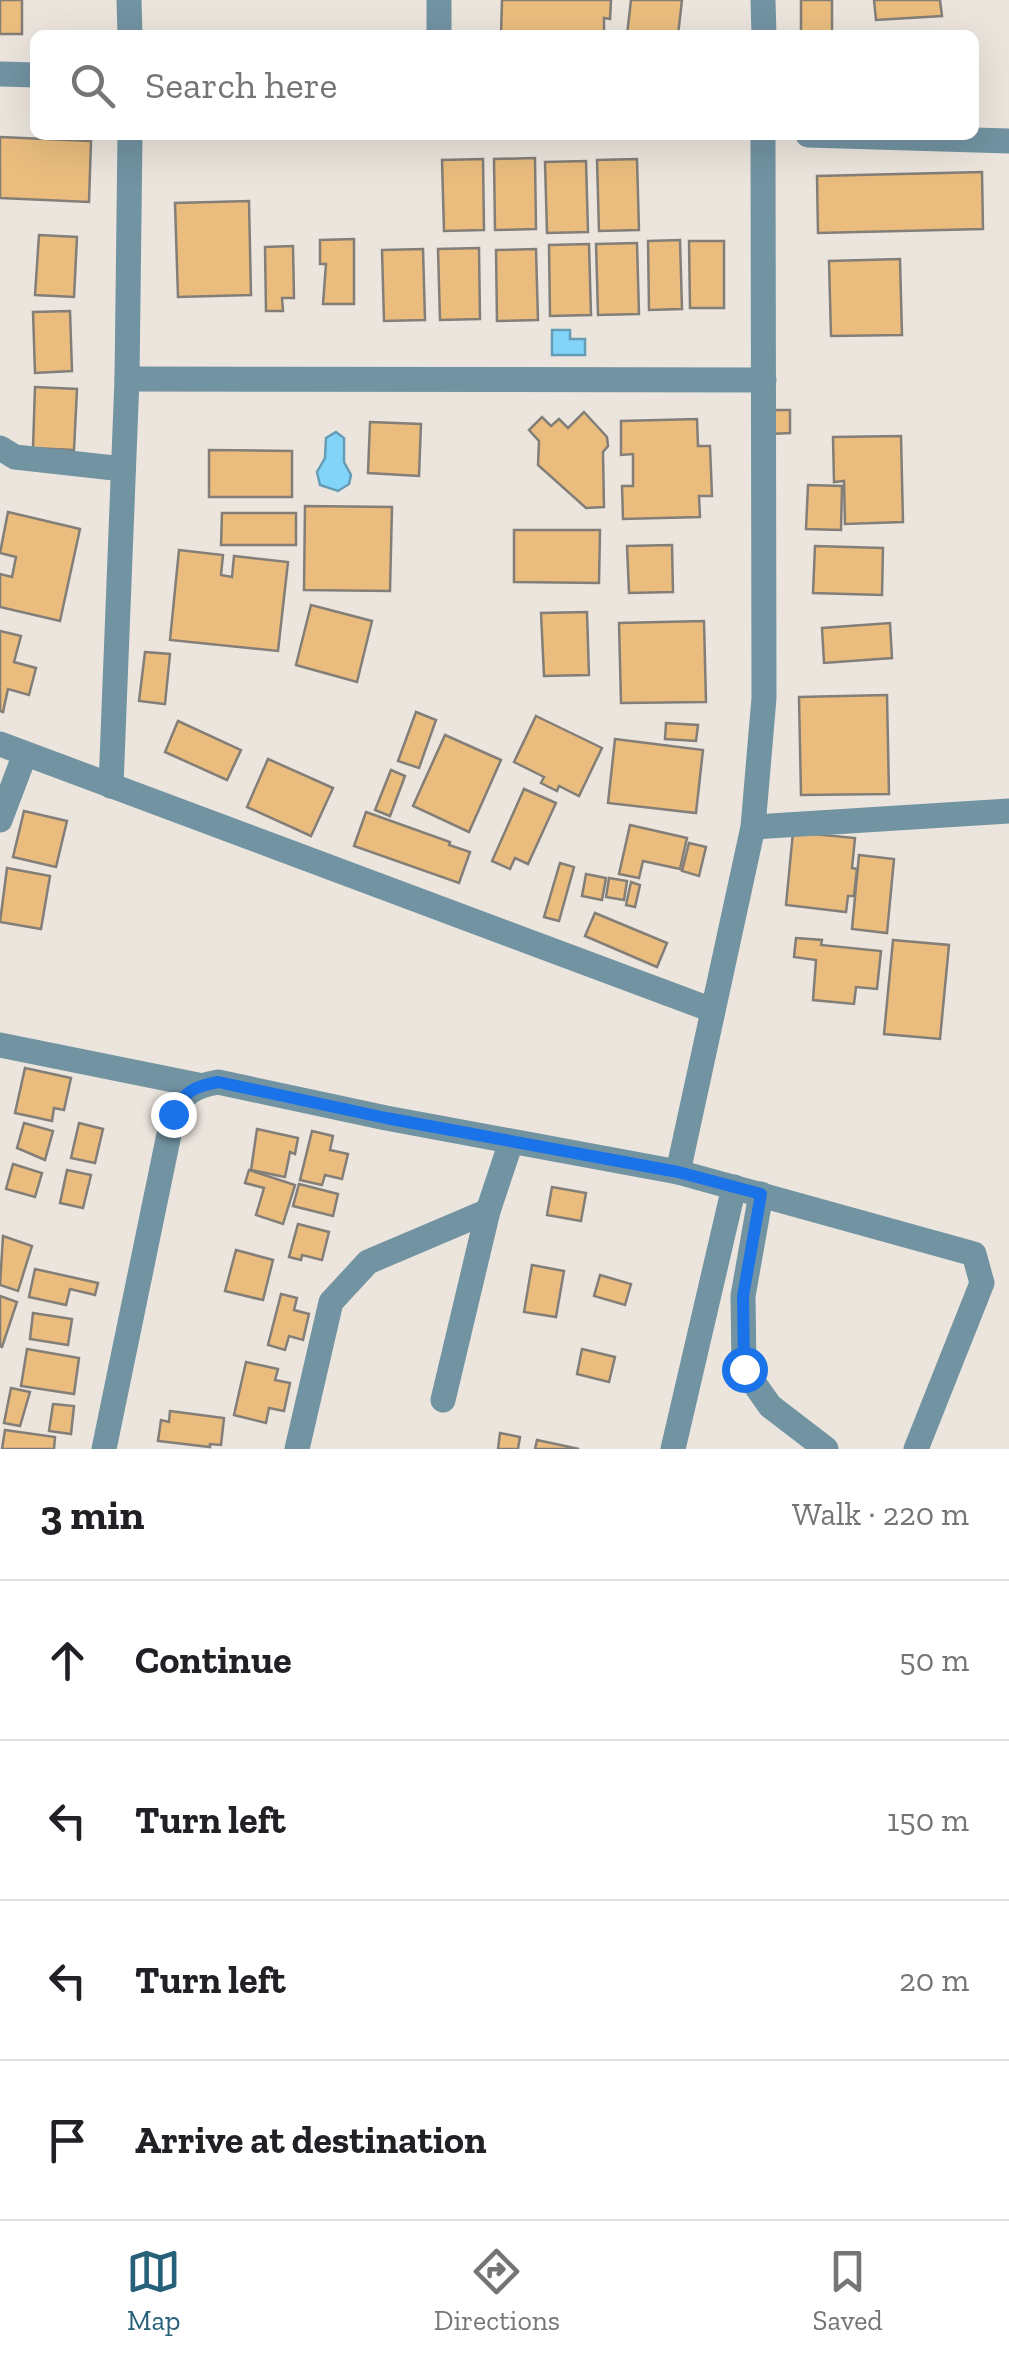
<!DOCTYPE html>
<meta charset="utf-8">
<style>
:root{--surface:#fff;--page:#f6f6f6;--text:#202124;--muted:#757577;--line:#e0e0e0;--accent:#266179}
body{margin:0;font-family:"Zilla Slab",serif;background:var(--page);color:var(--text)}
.stop{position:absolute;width:30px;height:30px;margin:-22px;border:8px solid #1a73e8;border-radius:50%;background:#fff}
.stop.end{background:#1a73e8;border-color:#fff;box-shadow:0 2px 10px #0008}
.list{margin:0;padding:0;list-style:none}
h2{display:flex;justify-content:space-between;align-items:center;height:130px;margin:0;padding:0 40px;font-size:42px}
h2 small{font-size:32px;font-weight:400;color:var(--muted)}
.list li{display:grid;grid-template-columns:65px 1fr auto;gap:30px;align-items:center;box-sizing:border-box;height:160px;padding:0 40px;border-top:2px solid var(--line)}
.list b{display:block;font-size:38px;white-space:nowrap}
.list em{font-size:32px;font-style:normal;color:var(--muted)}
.icon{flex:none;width:55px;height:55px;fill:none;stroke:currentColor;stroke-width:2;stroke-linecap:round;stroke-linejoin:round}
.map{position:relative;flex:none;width:1009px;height:1449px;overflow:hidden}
.search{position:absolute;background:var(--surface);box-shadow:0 10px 40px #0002;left:30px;right:30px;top:30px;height:110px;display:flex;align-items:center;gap:25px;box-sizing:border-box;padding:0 35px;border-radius:15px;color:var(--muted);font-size:38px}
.sheet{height:770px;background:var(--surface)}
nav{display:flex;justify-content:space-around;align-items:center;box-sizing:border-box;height:140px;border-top:2px solid var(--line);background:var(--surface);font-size:28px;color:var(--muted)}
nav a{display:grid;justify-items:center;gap:5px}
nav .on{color:var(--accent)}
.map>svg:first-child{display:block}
.water{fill:#83d4f9;stroke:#659db6;stroke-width:2.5}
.building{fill:#eabd7e;stroke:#837e77;stroke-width:2.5}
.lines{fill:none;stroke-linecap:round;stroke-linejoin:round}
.minor{stroke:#7293a2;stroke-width:25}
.route{stroke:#1a73e8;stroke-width:12}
</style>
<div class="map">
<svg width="1009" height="1449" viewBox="0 0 1009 1449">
<rect width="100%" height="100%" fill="#ebe5dd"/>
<g class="water">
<polygon points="552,330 570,330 570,339 585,339 585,355 552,355"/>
<polygon points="336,432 344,438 344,462 351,475 349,484 338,491 320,485 317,472 325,458 326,438"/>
</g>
<g class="building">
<rect x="0" y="0" width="22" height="34"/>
<polygon points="502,0 611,0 610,19 604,18 604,35 522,31 522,35 501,35"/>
<polygon points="631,0 682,0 678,35 627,35"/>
<rect x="801" y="0" width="31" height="32"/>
<polygon points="874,0 940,0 942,16 876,20"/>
<polygon points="0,137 91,141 89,202 0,198"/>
<polygon points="535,158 536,229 495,230 494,159"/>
<polygon points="483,159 484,230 444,231 442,160"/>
<polygon points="637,159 639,230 599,231 597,160"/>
<polygon points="586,161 588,232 547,233 545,162"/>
<polygon points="982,172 983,229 818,233 817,176"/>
<polygon points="249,201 251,295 178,297 175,203"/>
<polygon points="39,235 77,237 74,297 35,295"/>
<polygon points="354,239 354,304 323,304 326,264 320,264 320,240"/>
<polygon points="680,240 682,309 649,310 648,241"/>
<polygon points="689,241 724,241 724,308 690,308"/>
<polygon points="637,243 639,314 598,315 596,244"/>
<polygon points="589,244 591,315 550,316 549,245"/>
<polygon points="293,246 294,298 282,298 283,311 266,311 265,247"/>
<polygon points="479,248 480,319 440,320 438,249"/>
<polygon points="423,249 425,320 384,321 382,250"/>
<polygon points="536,249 538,320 497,321 496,250"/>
<polygon points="900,259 902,335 831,336 829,261"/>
<polygon points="70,311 72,371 35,373 33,312"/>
<polygon points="35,387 77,389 74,450 33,448"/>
<polygon points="769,410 790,410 790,433 770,434"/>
<polygon points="584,412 607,437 608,446 603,452 604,507 586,508 538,465 539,441 529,430 542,417 551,426 559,419 568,428"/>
<polygon points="697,419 698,446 710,446 712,496 699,496 700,517 623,519 622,486 633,486 633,454 621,455 621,421"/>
<polygon points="370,422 421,424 419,476 368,473"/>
<polygon points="901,436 903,522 845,524 844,481 834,482 833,437"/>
<polygon points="209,450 292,451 292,497 209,497"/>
<polygon points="808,485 842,486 841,530 806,529"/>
<polygon points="305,506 392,507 390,591 304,590"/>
<polygon points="8,512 80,529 60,621 0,607 0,574 12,577 16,557 0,553"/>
<polygon points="222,513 296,513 296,545 221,545"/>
<polygon points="514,530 600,530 599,583 514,582"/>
<polygon points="672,545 673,592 629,593 627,546"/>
<polygon points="815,546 883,548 882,595 813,593"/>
<polygon points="179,550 223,555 221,575 232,577 234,556 288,562 278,651 170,640"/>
<polygon points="311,605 372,621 357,682 296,665"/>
<polygon points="587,612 589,675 544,676 541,613"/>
<polygon points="704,621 706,702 621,703 619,623"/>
<polygon points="890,623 892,658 824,663 822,628"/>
<polygon points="0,631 21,636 14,662 36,668 29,695 8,689 3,712 0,711"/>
<polygon points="145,652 170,654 165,704 139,701"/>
<polygon points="887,695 889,794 801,795 799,697"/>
<polygon points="416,712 436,720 419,768 398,761"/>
<polygon points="536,716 602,748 579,796 559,786 557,791 541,783 544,777 514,762"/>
<polygon points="178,721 241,750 227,780 165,752"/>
<polygon points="666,723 698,725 696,741 665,739"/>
<polygon points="445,735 501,760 469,832 413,806"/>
<polygon points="615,739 703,750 696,813 608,803"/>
<polygon points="268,759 333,788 311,836 247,807"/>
<polygon points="391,770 405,776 390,816 375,810"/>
<polygon points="524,789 556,803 528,864 515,858 510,869 492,861"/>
<polygon points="24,811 67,821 56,867 13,857"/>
<polygon points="366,812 450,842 449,845 470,852 459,883 354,846"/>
<polygon points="630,825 687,838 680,869 643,861 639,878 619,874"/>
<polygon points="793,832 855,838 852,868 857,869 854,896 848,896 846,912 786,905"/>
<polygon points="689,843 706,847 699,876 682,871"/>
<polygon points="859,855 894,859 887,933 852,929"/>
<polygon points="560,863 574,867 559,921 544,917"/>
<polygon points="7,868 50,876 41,929 0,922"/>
<polygon points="586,874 606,878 602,900 582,896"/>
<polygon points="609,878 627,881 624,900 606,897"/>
<polygon points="631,882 640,885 635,907 626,905"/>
<polygon points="595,913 667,943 657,967 585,936"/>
<polygon points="796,938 822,940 821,945 881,951 877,989 856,987 854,1004 813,1000 816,960 794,957"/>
<polygon points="893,940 949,945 940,1039 884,1034"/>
<polygon points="25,1068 71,1078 64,1110 54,1108 52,1121 15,1113"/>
<polygon points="24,1123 53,1131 45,1160 17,1148"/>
<polygon points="79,1123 103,1129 95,1163 71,1158"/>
<polygon points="257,1129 298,1138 295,1154 290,1152 285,1177 251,1170"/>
<polygon points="312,1131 333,1136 330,1150 348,1154 342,1179 325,1175 322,1185 300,1180"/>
<polygon points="13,1164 42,1173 35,1197 6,1189"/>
<polygon points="67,1170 91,1175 83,1208 60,1203"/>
<polygon points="249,1170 295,1185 283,1224 256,1215 264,1188 245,1183"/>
<polygon points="299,1184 338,1194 333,1216 293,1206"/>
<polygon points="552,1187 586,1193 581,1221 547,1215"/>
<polygon points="298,1224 329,1232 322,1260 302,1255 301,1260 289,1257"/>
<polygon points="3,1236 32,1246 18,1291 0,1285"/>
<polygon points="236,1250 273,1260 263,1300 225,1291"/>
<polygon points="532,1265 564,1271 556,1317 524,1312"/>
<polygon points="35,1269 98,1283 95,1295 70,1289 66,1305 29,1297"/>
<polygon points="600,1275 631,1284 625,1305 594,1296"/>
<polygon points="281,1294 297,1298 294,1310 309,1314 303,1340 289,1336 285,1350 268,1345"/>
<polygon points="0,1296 17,1302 2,1347 0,1346"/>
<polygon points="33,1313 72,1319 68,1345 30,1339"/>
<polygon points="27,1349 79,1358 74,1394 21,1386"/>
<polygon points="582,1349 615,1357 609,1382 577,1374"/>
<polygon points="246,1362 278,1369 275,1380 290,1383 284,1411 269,1408 266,1423 234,1415"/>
<polygon points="11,1388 30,1392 20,1426 4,1423"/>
<polygon points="53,1404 74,1406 71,1434 49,1431"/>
<polygon points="170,1411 224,1418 221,1445 210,1444 210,1447 158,1441 161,1420 169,1422"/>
<polygon points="5,1430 55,1437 54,1449 2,1449"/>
<polygon points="500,1433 520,1437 518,1449 498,1449"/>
<polygon points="537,1440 579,1449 535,1449"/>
</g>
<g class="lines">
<g class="minor">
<polyline points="129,0 130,35"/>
<polyline points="439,0 439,35"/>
<polyline points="763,0 764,35"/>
<polyline points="0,74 35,75"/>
<polyline points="808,135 1009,141"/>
<polyline points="127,379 764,380"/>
<polyline points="0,448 15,457 123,469"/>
<polyline points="0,744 712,1010"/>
<polyline points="111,786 127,379 130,135"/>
<polyline points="0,820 25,754"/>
<polyline points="753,827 1009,811"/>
<polyline points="0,1045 198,1085"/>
<polyline points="678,1172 753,827 764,698 763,135"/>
<polyline points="761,1194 743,1296 744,1369 770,1406 826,1449"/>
<polyline points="443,1400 488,1211 511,1142"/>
<path d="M104 1449 173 1115C183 1092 195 1086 218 1082L386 1118 678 1172 974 1254 982 1283 916 1449"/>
<polyline points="297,1449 331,1302 368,1262 488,1211"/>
<polyline points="673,1449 734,1187"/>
</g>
</g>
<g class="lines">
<path class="route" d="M173 1114C183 1092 195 1086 218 1082L386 1118 678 1172 761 1194 743 1296 744 1369"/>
</g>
</svg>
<div class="stop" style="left:744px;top:1369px"></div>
<div class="stop end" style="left:173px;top:1114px"></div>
<div class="search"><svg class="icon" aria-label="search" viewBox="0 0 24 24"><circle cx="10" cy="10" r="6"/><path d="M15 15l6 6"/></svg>Search here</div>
</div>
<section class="sheet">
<h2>3 min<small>Walk · 220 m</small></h2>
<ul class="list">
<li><svg class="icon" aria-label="ahead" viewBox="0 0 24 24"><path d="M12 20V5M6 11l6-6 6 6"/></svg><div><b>Continue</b></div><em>50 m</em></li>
<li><svg class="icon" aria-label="left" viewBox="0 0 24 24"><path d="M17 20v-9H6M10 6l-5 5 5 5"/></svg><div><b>Turn left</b></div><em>150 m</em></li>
<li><svg class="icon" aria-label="left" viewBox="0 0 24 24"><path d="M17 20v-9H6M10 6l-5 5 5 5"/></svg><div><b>Turn left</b></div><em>20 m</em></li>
<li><svg class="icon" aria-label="arrive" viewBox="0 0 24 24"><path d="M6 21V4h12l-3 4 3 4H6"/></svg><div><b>Arrive at destination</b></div></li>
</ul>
</section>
<nav>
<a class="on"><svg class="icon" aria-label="map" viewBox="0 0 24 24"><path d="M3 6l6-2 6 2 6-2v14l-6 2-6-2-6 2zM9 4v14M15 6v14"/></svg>Map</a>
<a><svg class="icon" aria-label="directions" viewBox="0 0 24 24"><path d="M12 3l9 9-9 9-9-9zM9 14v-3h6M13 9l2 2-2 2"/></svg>Directions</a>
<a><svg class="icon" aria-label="saved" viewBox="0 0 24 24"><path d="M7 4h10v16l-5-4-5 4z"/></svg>Saved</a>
</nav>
